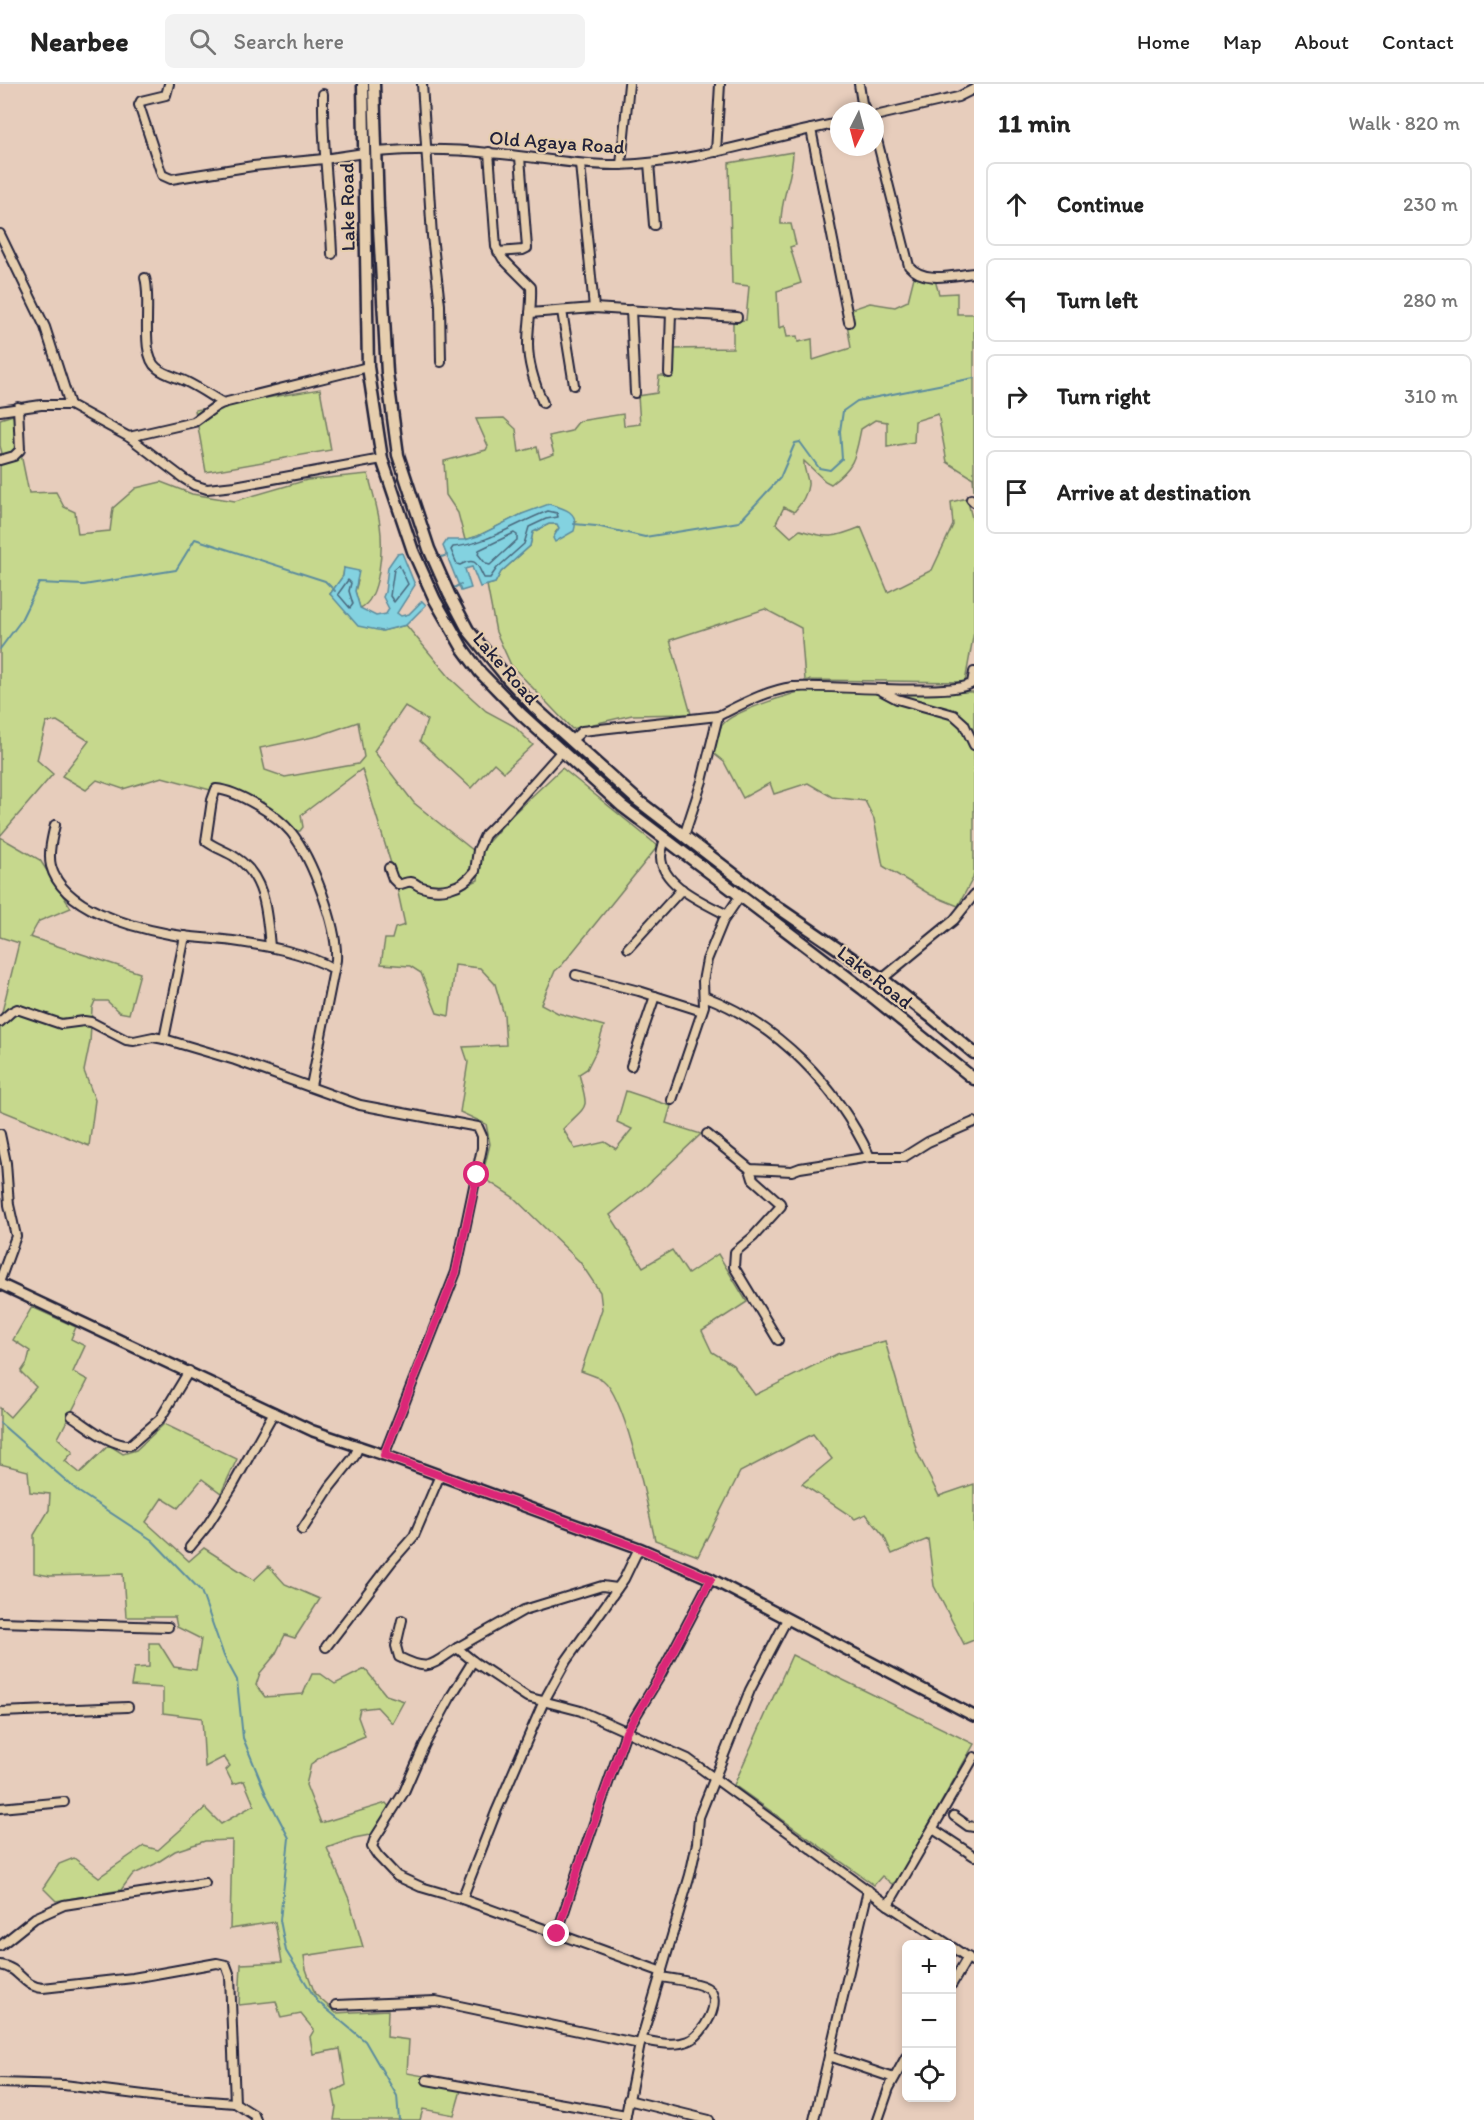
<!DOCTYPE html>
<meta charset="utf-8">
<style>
:root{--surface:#fff;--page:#f2f2f2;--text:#222;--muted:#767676;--line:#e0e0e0}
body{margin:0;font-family:Itim,sans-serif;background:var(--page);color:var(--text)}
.controls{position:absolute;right:18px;bottom:18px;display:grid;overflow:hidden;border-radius:9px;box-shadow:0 3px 9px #0003}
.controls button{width:54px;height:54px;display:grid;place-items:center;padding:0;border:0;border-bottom:2px solid var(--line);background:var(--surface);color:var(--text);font:30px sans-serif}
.compass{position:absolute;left:830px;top:18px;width:54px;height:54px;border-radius:50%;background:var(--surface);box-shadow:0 3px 9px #0003;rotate:186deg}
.stop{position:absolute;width:18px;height:18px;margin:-14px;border:4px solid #db2777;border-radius:50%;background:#fff}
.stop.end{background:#db2777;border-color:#fff;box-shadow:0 2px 6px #0008}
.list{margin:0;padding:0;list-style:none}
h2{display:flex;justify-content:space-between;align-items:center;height:78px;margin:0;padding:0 24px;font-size:26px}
h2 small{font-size:20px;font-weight:400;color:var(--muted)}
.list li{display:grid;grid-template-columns:39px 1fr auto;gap:18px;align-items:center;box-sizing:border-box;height:84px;margin:0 12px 12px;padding:0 12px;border:2px solid var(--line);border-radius:9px}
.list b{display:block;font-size:22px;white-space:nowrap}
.list em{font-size:20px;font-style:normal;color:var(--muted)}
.icon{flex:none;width:33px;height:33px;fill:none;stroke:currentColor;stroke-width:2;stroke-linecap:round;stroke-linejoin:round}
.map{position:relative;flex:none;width:974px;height:2036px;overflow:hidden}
header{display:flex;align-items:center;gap:36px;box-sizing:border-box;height:84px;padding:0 30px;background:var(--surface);border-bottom:2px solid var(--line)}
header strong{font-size:28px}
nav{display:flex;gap:33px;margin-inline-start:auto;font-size:21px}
.search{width:420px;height:54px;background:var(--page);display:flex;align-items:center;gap:15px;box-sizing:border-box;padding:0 21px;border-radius:9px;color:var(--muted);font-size:22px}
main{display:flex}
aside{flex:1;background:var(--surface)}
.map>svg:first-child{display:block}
.green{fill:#c6d88d;stroke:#747d64;stroke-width:1.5;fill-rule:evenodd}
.water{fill:#83d2e0;stroke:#5c8c9e;stroke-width:1.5}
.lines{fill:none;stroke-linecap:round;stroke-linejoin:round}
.shore{stroke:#49687d;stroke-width:1.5}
.stream{stroke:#5c8c9e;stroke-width:2}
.minor-casing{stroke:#22223b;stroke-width:12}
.tertiary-casing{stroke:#22223b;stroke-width:14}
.secondary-casing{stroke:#22223b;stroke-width:15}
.minor{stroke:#e6ceae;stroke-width:8}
.tertiary{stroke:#e6ceae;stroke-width:9}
.secondary{stroke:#e6ceae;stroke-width:10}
.route{stroke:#db2777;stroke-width:8}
.labels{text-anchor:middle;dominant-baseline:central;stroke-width:4.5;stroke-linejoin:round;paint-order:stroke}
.street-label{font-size:20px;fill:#22223b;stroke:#e6ceae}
</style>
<header>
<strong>Nearbee</strong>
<div class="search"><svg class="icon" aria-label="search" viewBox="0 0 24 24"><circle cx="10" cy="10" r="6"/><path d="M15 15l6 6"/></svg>Search here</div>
<nav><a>Home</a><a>Map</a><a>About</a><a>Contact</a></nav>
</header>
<main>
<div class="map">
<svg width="974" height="2036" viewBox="0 0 974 2036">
<rect width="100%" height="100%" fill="#e7cdbc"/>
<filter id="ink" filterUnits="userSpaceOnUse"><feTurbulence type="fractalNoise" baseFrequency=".0167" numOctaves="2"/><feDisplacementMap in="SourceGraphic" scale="12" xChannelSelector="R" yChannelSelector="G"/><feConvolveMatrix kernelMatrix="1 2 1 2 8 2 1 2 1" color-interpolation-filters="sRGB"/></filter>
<g filter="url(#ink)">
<g class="green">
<path d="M793 68C793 93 780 115 781 140H791L796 161 790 163 801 199 777 207 779 244 785 242 787 253 797 252 798 258 812 255 813 276 851 264 847 239 852 225 870 219 895 223 908 217 914 193 935 196 939 210 957 209V230H974V408L973 394 947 378 938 330 915 337 914 358 887 363V338L875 336 861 345C855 374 855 382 831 400L825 397 804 377C803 386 809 394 808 401 807 411 800 421 794 428L784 423 776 439 791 453 800 446C828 455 834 454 861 443L888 508 932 486 953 441 951 418 967 414 974 442V548L965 598 805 596 801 544 765 525 670 556 691 630 632 631 572 645 511 581 496 548 487 501 495 499 501 488 530 462 533 448 549 440H557L559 444 555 449 576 438 522 430 478 452 465 456 458 429 446 411 444 377 486 366 488 362 476 335 504 334 516 345 519 368 537 363 540 375 554 370 549 352 571 347 579 337 623 330 624 342 640 340 638 312 657 309 659 292H671L673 265 733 264V237L746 236 749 202 732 200 729 79Z"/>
<polygon points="320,305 331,366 206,388 195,326"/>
<path d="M13 331 29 409 56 408 64 423 75 428 78 450 110 447 113 424 136 404 161 398 192 410 235 417 307 396 368 390C372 406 378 424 380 441 383 461 381 516 360 524L355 507 358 497 344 484 343 492 330 510 382 547 406 541 452 596 486 627 514 642 533 661 504 688 494 679 471 704 420 657 427 636 405 622 374 667 414 719 474 767 471 787 466 792 443 805 396 796 362 685 301 731 303 743 300 747C283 748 273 731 263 718L255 723 229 711 162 693 123 705 97 696 86 706 62 692 89 657 57 637 46 639 37 676 53 690 0 752V370L2 369 0 362V335ZM358 638 364 673 358 680 285 693 265 686 260 664 318 652Z"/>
<path d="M813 605 974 608V789L973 794 958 822 931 811 883 782 874 735 865 717 832 713 808 699 774 710 770 699 743 714 724 678 713 669C715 659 717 645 725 638 738 626 795 608 813 605Z"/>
<path d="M562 684 658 762 562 881 555 887 541 920 558 929 604 942 597 965 587 985 579 990C589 1028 589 1018 563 1045L575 1065 605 1058 616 1065 632 1045 617 1038 626 1007 671 1022 666 1039 701 1050 646 1102 610 1131 643 1183 672 1166 688 1190 718 1170 747 1218 702 1247 712 1268 733 1281 755 1311 837 1270 885 1257 917 1368 939 1412 974 1400V1556L964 1560 934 1502 928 1455 892 1470 884 1452 866 1430 855 1435 802 1400 832 1375 813 1350 740 1388 698 1472 655 1456C648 1424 626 1314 603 1296 597 1292 588 1290 581 1287L602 1225 600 1208 580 1178 513 1113 482 1093 490 1060 486 1040 460 1028 468 978 463 963 506 961 504 931 495 900 480 884 455 881 449 932 437 929 421 889 410 882 381 880 385 855H392L395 844 405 841 397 804 412 801C436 817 455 807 478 796L481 766 512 731Z"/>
<polygon points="0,753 40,776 71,824 39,837 30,853 140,889 129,930 119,928 107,917 95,917 92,924 90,958 84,987 95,1016 89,1062 0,1026 0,936 19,859 0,853"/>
<polygon points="32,1223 76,1243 71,1255 85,1262 73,1288 88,1296 58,1354 73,1368 65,1377 80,1389 109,1361 123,1370 136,1366 164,1340 237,1375 221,1409 202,1395 178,1424 162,1414 146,1438 189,1477 204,1464 254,1496 269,1482 285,1500 320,1515 295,1554 285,1551 275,1571 260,1589 256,1601 265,1613 303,1610 312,1590 321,1590 335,1600 365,1585 386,1611 404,1617 392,1639 377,1623 360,1625 358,1633 365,1652 329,1667 311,1680 306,1701 321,1739 386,1719 394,1729 385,1748 354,1754 327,1764 349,1815 363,1863 304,1872 306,1885 315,1910 336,1929 388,1926 387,1953 409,1956 407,1989 463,1999 454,2031 423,2025 420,2036 334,2036 336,2023 333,2008 346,2001 340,1965 313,1970 310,1953 314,1946 301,1930 281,1934 276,1917 239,1921 241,1880 282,1878 275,1838 230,1845 232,1756 205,1757 175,1767 155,1780 132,1791 121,1806 56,1817 43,1804 59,1780 74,1774 99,1793 144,1762 158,1766 205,1724 221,1740 254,1721 244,1697 233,1700 226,1686 230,1682 224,1673 205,1683 202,1634 163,1629 163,1604 131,1602 134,1584 149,1583 149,1559 159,1559 174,1583 196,1586 201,1555 177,1543 175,1533 126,1533 123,1490 50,1492 34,1489 34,1451 49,1426 50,1410 30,1408 28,1387 0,1380 0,1324 10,1333 36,1303 21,1288 27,1279 30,1267 13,1256"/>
<polygon points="792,1571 974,1660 897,1797 892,1800 882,1792 874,1801 734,1701"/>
</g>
<g class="water">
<path d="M549 420C564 424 580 428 574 447L555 458 553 454 559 444 557 440H549L533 448 530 462 501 488 495 499 480 503 472 483 465 485 471 504 461 507 443 462 447 456H465L478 452 522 430Z"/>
<polygon points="402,469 415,501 397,529 401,532 409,530 422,517 426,521 406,541 382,547 358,542 330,510 343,492 344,484 359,487 355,507 360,524 376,532 386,530 389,525 383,513 385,508 388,483 397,470"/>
</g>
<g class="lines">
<g class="shore">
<path d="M548 427 557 429 558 433 546 435 529 443 524 460 497 484 490 494H484C477 481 477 472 460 481L457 480 451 466 453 463C487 460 516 439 548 427Z"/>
<polygon points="514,449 517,451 517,456 490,481 486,480 478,470 479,466"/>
<polygon points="399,481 408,500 394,518 390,512 394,485"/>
<polygon points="348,496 351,499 349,507 353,520 350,524 338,510"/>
</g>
<g class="stream">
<polyline points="574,440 596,442 645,453 739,438 780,394 795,359 800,358 819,384 830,386 842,375 840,347 843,327 857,317 974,294"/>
<polyline points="436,475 447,471"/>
<polyline points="450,506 461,500"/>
<polyline points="0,565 20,538 39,499 84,501 176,486 195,455 325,497 335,507"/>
<polyline points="0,1339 79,1408 152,1456 201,1507 224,1572 237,1596 243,1654 266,1710 289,1754 280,1836 286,1867 317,1917 365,1957 397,2012 399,2036"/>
</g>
<defs>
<g id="minor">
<polyline points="169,0 166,11 141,17 139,21 162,91 171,95 253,82 324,75 364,69"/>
<polyline points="422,0 432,152 440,221 441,278"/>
<polyline points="859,0 862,19 866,27"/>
<path d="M323 10C322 64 330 116 332 170"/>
<polyline points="875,32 958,13 974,5"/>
<polyline points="811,45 849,238"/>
<path d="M875 48 909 182C924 200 954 191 974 189"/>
<path d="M376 68C413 65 452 65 489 69 533 72 576 82 620 81 695 79 767 53 839 39"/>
<path d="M489 68 496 163 503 175 531 203C532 222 528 241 528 260 528 281 535 301 543 319"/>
<polyline points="716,68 720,0"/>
<polyline points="649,79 654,141"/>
<polyline points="580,80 594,224"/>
<polyline points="621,81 629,0"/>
<polyline points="0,150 45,243 70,321"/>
<polyline points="498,168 523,166 527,164 520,73"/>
<path d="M145 194C152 216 139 271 157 284 165 291 177 293 187 298 199 304 211 312 223 319"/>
<polyline points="631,226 635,309"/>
<polyline points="562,227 574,301"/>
<polyline points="530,229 594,224 737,233"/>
<polyline points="669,289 671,228"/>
<polyline points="0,327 41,321 70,321 129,353 183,394 194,401 207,405 235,402 382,375"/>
<polyline points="129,353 194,338 215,323 223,319 368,283"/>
<polyline points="0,376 14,372 20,366 18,323"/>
<polyline points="971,415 974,418"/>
<polyline points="878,605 897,615 954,631 964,640 974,661"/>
<polyline points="572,656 582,647 718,632"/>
<path d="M55 741C52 754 48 769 51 782 62 825 132 843 169 850 190 854 212 854 233 857 268 862 304 868 334 885"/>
<path d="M684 752 702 697 718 632 724 629C746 618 769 606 793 603 824 600 956 613 972 599L974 588"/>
<path d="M665 755C663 761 661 767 661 773 662 802 705 819 727 831"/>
<path d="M389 784 393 795 398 800C403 801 406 797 411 798 414 798 417 801 419 802 439 810 462 805 475 787L478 766 485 751 503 733 561 668"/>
<path d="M270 863C267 831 266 792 235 773 226 767 215 764 206 757L212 716 216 705C238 707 277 731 291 748 312 774 338 843 336 876L311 1002"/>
<polyline points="628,864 682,805"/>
<polyline points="576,891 639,907 702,927"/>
<polyline points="882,895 954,836 974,811"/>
<path d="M704 912C779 941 836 1001 870 1073"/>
<polyline points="0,938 11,928 17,925 61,940 84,937 91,938 126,956 134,957 153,953 164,955 235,976 360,1021 478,1043 482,1052 482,1064 456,1188 384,1371"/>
<polyline points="164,955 185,852"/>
<polyline points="631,982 655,912"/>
<polyline points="672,1016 704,922 703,897 707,876 723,837 740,812"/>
<polyline points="0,1050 6,1079 9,1121 16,1152 0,1196"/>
<polyline points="707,1050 750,1085 792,1087 800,1084 870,1073 904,1073 928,1058 974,1038"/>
<polyline points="750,1085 753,1095 780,1119 781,1122 753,1153 735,1168 734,1183 778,1256"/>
<path d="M72 1332C88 1342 110 1362 130 1361L160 1335 189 1287"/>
<polyline points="302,1446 330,1403 354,1373 359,1362"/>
<polyline points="190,1463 207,1442 232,1403 274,1328"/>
<path d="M402 1536 396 1562 399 1573C429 1588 430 1582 457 1564L473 1577 527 1613 581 1627 688 1675 888 1821 948 1860"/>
<polyline points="0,1538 168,1543"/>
<polyline points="326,1563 392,1477 414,1452 440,1391"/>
<polyline points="457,1564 524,1526 602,1502 617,1504"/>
<polyline points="473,1577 450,1614 424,1662 404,1708 375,1754 372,1763 378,1772 397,1792 421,1803 462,1815 662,1888"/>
<polyline points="0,1628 128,1623"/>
<polyline points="0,1724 64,1718"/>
<polyline points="954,1732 968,1742 974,1743"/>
<polyline points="933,1745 974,1772"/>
<polyline points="462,1815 496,1728 544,1617 566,1577 624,1495 639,1464"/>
<polyline points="888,1821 974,1673"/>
<polyline points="557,1850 580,1779 626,1648 660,1592 711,1495"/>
<polyline points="0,1862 35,1834 64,1821 205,1799"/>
<polyline points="952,1863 974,1878"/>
<path d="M0 1881C21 1884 21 1902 43 1904L133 1894 217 1879 226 1881 230 1892 235 2019"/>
<polyline points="952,1900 968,1873"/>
<polyline points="336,1921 436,1917 640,1960"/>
<path d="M642 1956C656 1958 673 1963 688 1957 703 1952 725 1915 707 1904 697 1898 673 1895 661 1893"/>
<polyline points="829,1972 894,1994"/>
<polyline points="427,1996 626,2031"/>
<polyline points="0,1999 64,2001 168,2014 235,2019 254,2031 256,2036"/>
<polyline points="628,2016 709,2036"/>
<polyline points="625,2036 640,1960 690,1791 697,1759 699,1733 750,1606 787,1535"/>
<polyline points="814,2036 868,1806"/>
<polyline points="878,2036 889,2004 906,1973"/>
</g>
<polyline id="tertiary" points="0,1200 313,1347 384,1371 639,1464 711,1495 974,1632"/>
<g id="secondary">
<polyline points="363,0 368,283 382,375 413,467 435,516 463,565 480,588 521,630 622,722 863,905 974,995"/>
<polyline points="374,0 378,125 387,289 398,371 429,465 449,510 468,546 508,595 534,623 636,715 770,818 882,895 930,932 974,969"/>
</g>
</defs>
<use href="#minor" class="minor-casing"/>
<use href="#tertiary" class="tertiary-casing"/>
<use href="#secondary" class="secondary-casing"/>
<use href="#minor" class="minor"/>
<use href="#tertiary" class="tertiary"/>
<use href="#secondary" class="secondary"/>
</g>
</g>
<g class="lines" filter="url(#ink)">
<polyline class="route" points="477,1091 456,1188 384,1371 639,1464 711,1495 660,1592 626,1648 580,1779 557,1850"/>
</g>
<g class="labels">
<g class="street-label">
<text transform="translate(557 58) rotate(4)">Old Agaya Road</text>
<text transform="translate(347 123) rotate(-91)">Lake Road</text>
<text transform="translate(506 584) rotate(49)">Lake Road</text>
<text transform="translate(875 893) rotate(38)">Lake Road</text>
</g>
</g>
</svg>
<div class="controls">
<button>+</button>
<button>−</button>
<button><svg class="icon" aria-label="locate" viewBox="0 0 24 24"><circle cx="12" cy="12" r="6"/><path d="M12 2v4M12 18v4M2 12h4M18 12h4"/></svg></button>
</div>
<svg class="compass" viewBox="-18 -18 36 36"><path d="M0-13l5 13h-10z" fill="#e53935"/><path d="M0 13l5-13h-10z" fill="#767676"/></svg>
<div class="stop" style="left:477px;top:1091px"></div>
<div class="stop end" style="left:557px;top:1850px"></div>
</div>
<aside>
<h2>11 min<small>Walk · 820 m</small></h2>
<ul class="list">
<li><svg class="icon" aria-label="ahead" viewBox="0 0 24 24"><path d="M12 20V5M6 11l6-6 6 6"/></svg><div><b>Continue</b></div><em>230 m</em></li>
<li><svg class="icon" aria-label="left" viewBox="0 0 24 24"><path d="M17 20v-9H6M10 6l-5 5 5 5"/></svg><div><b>Turn left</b></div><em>280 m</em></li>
<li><svg class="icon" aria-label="right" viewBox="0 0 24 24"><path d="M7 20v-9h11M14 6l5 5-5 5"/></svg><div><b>Turn right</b></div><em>310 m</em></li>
<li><svg class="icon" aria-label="arrive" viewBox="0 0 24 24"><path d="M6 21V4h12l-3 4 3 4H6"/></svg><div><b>Arrive at destination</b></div></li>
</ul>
</aside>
</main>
